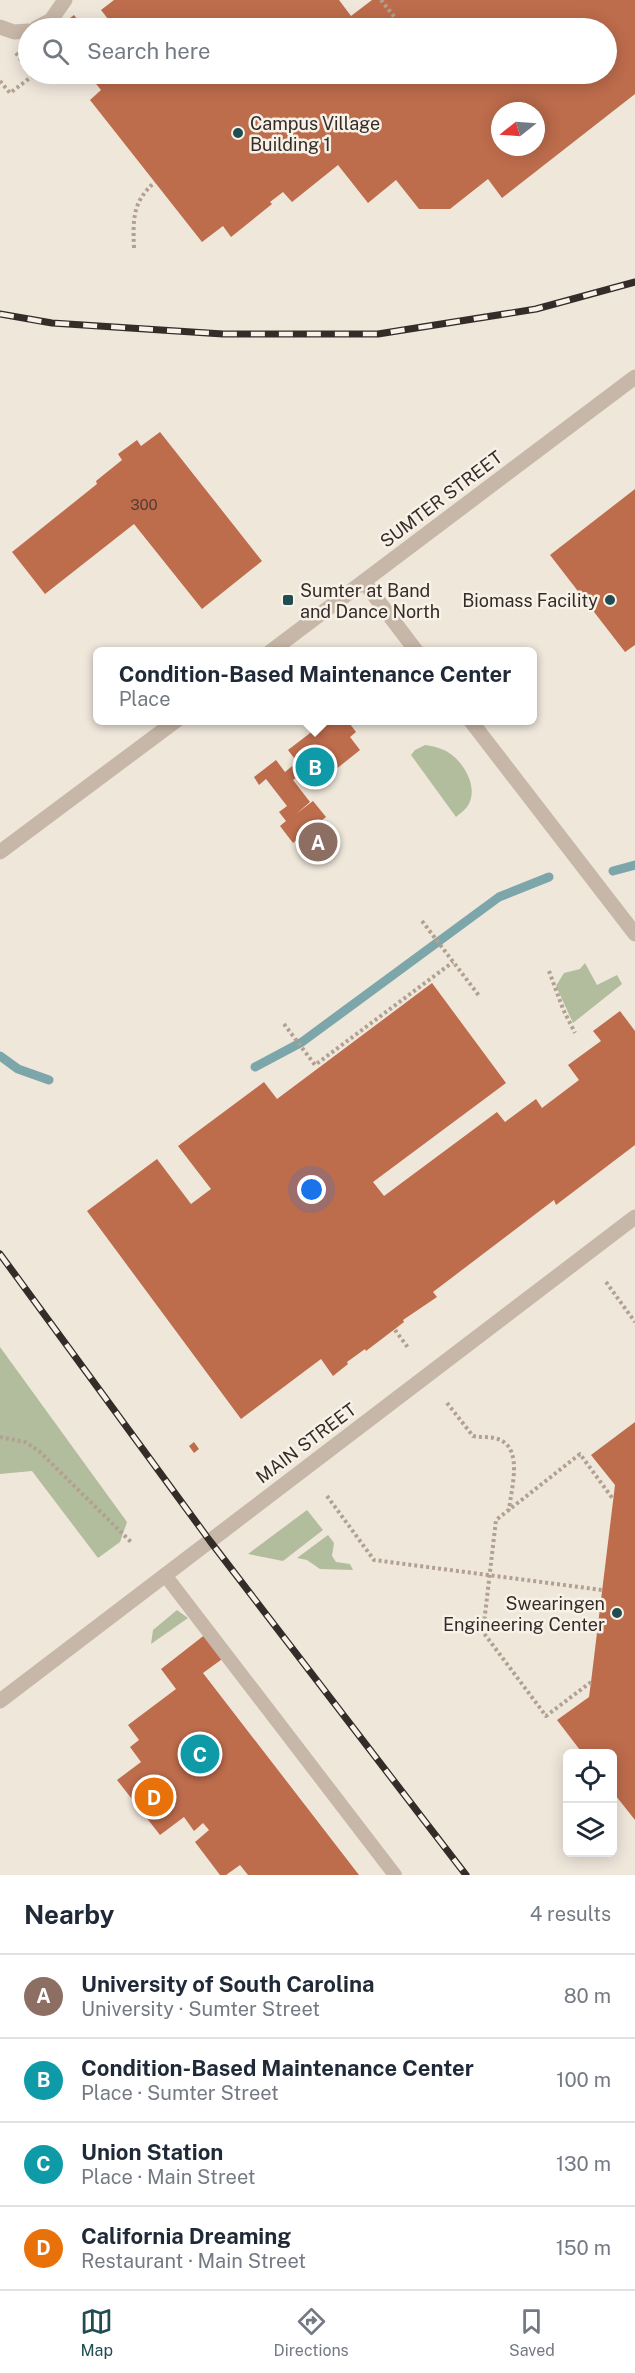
<!DOCTYPE html>
<meta charset="utf-8">
<style>
:root{--surface:#fff;--page:#f2f2f3;--text:#1f2937;--muted:#747a83;--line:#e0e1e3;--accent:#204d52}
body{margin:0;font-family:"Public Sans",sans-serif;background:var(--page);color:var(--text)}
.controls{position:absolute;right:18px;bottom:18px;display:grid;overflow:hidden;border-radius:9px;box-shadow:0 3px 15px #0003}
.controls button{width:54px;height:54px;display:grid;place-items:center;padding:0;border:0;border-bottom:2px solid var(--line);background:var(--surface);color:var(--text);font:30px sans-serif}
.compass{position:absolute;left:491px;top:102px;width:54px;height:54px;border-radius:50%;background:var(--surface);box-shadow:0 3px 15px #0003;rotate:253deg}
.you{position:absolute;left:312px;top:1190px;width:21px;height:21px;margin:-15px;border:4px solid #fff;border-radius:50%;background:#1a73e8;box-shadow:0 0 0 9px #1a73e833}
.badge{display:grid;place-items:center;width:39px;height:39px;border-radius:50%;background:var(--accent);color:#fff;font-size:20px;font-weight:700}
.pin{position:absolute;translate:-50% -50%;border:3px solid #fff;box-shadow:0 2px 6px #0006}
.popup{position:absolute;left:93px;top:647px;width:444px;height:78px;box-sizing:border-box;display:grid;place-content:center;border-radius:9px;background:var(--surface);filter:drop-shadow(0 2px 4px #0005);font-size:20px;white-space:nowrap;color:var(--muted)}
.popup b{font-size:22px;color:var(--text)}
.popup::after{content:'';position:absolute;left:50%;top:100%;margin-left:-12px;border:12px solid transparent;border-top-color:var(--surface)}
.list{margin:0;padding:0;list-style:none}
h2{display:flex;justify-content:space-between;align-items:center;height:78px;margin:0;padding:0 24px;font-size:26px}
h2 small{font-size:20px;font-weight:400;color:var(--muted)}
.list li{display:grid;grid-template-columns:39px 1fr auto;gap:18px;align-items:center;box-sizing:border-box;height:84px;padding:0 24px;border-top:2px solid var(--line)}
.list b{display:block;font-size:22px;white-space:nowrap}
.list p{margin:0;font-size:20px;white-space:nowrap;color:var(--muted)}
.list em{font-size:20px;font-style:normal;color:var(--muted)}
.icon{flex:none;width:33px;height:33px;fill:none;stroke:currentColor;stroke-width:2;stroke-linecap:round;stroke-linejoin:round}
.map{position:relative;flex:none;width:635px;height:1875px;overflow:hidden}
.search{position:absolute;background:var(--surface);box-shadow:0 3px 15px #0003;left:18px;right:18px;top:18px;height:66px;display:flex;align-items:center;gap:15px;box-sizing:border-box;padding:0 21px;border-radius:33px;color:var(--muted);font-size:22px}
.sheet{height:414px;background:var(--surface)}
nav{display:flex;justify-content:space-around;align-items:center;box-sizing:border-box;height:84px;border-top:2px solid var(--line);background:var(--surface);font-size:16px;color:var(--muted)}
nav a{display:grid;justify-items:center;gap:3px}
nav .on{color:var(--accent)}
.map>svg:first-child{display:block}
.green{fill:#b1bd9c}
.lines{fill:none;stroke-linecap:round;stroke-linejoin:round}
.stream{stroke:#7ca6aa;stroke-width:9}
.building{fill:#bd6c4c;fill-rule:evenodd}
.path{stroke:#b2a192;stroke-width:4;stroke-dasharray:3 3;stroke-linecap:butt}
.service{stroke:#c7b7a8;stroke-width:14}
.pedestrian{stroke:#c7b7a8;stroke-width:15}
.minor{stroke:#c7b7a8;stroke-width:15}
.tertiary{stroke:#c7b7a8;stroke-width:15}
.rail-casing{stroke:#342c28;stroke-width:7}
.rail{stroke:#f8f1e7;stroke-width:4.5;stroke-dasharray:14;stroke-linecap:butt}
.poi-dot{fill:#204d52;stroke:#f8f1e7;stroke-width:2}
.labels{text-anchor:middle;dominant-baseline:central;stroke-width:5;stroke-linejoin:round;paint-order:stroke}
.number-label{font-size:15px;fill:#563c31}
.poi-label{font-size:18px;fill:#342c28;stroke:#f8f1e7;text-anchor:start}
.street-label{font-size:18px;fill:#342c28;stroke:#f8f1e7}
</style>
<div class="map">
<svg width="635" height="1875" viewBox="0 0 635 1875">
<rect width="100%" height="100%" fill="#f0e7db"/>
<g class="green">
<path d="M425 745C434 746 445 749 452 755 466 766 479 790 467 807 464 811 459 814 456 817L411 755 415 750Z"/>
<polygon points="585,963 597,985 617,975 622,984 573,1023 556,986 564,973 580,969"/>
<polygon points="0,1347 127,1522 120,1542 98,1558 32,1471 0,1474"/>
<polygon points="307,1510 323,1530 283,1561 248,1554"/>
<polygon points="328,1535 334,1543 332,1556 336,1562 350,1564 353,1570 320,1569 307,1560 297,1558"/>
<polygon points="177,1610 188,1618 151,1644 153,1630"/>
</g>
<g class="lines">
<g class="stream">
<polyline points="613,871 635,865"/>
<polyline points="0,1056 18,1069 49,1080"/>
<polyline points="255,1067 302,1042 499,897 549,877"/>
</g>
</g>
<g class="building">
<path d="M114 0H339L351 16 372 0H635V94L502 198 488 179 450 209H419L396 180 368 203 338 165 292 202 283 192 270 202 272 204 231 237 223 226 202 242 90 100 101 90 88 74H606V28H96L108 19 101 10ZM500 111H536V147H500Z"/>
<polygon points="74,15 84,28 57,28"/>
<polygon points="160,432 262,561 202,609 134,524 45,594 12,552 97,484 96,481 122,460 118,454 137,440 141,446"/>
<polygon points="635,489 635,645 625,652 550,555"/>
<polygon points="313,720 347,720 356,732 350,737 360,750 315,786 304,772 293,780 310,802 296,814 313,801 326,817 293,843 280,826 286,821 279,812 287,806 266,779 259,785 254,777 276,760 285,772 297,762 288,750 318,727"/>
<polygon points="432,983 506,1083 373,1182 384,1196 497,1112 505,1122 536,1099 542,1108 579,1080 568,1065 601,1041 593,1031 620,1011 635,1031 635,1145 556,1205 554,1200 433,1292 437,1297 403,1320 404,1322 366,1351 365,1349 347,1362 348,1364 333,1376 321,1359 241,1419 87,1211 157,1159 191,1204 211,1189 178,1146 264,1082 277,1099"/>
<polygon points="635,1422 635,1820 612,1791 612,1754 583,1754 557,1720 589,1697 591,1682 615,1485 591,1455"/>
<polygon points="194,1442 199,1449 194,1453 189,1446"/>
<polygon points="211,1630 229,1654 203,1673 359,1875 248,1875 240,1865 226,1875 220,1875 195,1842 209,1830 203,1823 194,1831 184,1817 160,1835 117,1780 141,1762 130,1747 139,1740 128,1725 176,1689 161,1669"/>
</g>
<g class="lines">
<g class="path">
<polyline points="381,0 403,28"/>
<polyline points="16,53 28,69"/>
<polyline points="0,81 10,93 35,74"/>
<path d="M134 248C133 220 132 202 155 182"/>
<polyline points="422,921 480,997"/>
<polyline points="549,971 563,1009 575,1033"/>
<polyline points="284,1024 315,1065 453,962"/>
<polyline points="606,1282 635,1322"/>
<polyline points="395,1330 409,1349"/>
<path d="M447 1403 473 1436C481 1438 490 1436 498 1439 524 1448 511 1489 509 1510"/>
<polyline points="0,1437 25,1442 39,1451 131,1542"/>
<polyline points="327,1496 374,1560 602,1590"/>
<polyline points="591,1682 546,1716 483,1632 496,1520 580,1454 613,1499"/>
</g>
<polyline class="service" points="165,1575 395,1875"/>
<g class="pedestrian">
<polyline points="0,27 14,32 28,31"/>
<polyline points="36,28 51,20 65,0"/>
</g>
<g class="minor">
<polyline points="364,582 417,652"/>
<polyline points="470,720 635,934"/>
</g>
<g class="tertiary">
<polyline points="270,652 635,377"/>
<polyline points="0,852 177,720"/>
<polyline points="0,1701 635,1217"/>
</g>
<defs>
<g id="rail">
<polyline points="0,314 52,323 223,334 378,334 536,309 635,282"/>
<polyline points="0,1254 210,1541 466,1875"/>
</g>
</defs>
<use href="#rail" class="rail-casing"/>
<use href="#rail" class="rail"/>
</g>
<g class="poi-dot">
<circle cx="238" cy="133" r="6"/>
<rect x="282" y="594" width="12" height="12" rx="3"/>
<circle cx="610" cy="600" r="6"/>
<circle cx="617" cy="1613" r="6"/>
</g>
<g class="labels">
<g class="number-label">
<text x="144" y="504">300</text>
</g>
<g class="poi-label">
<text x="250" y="123">Campus Village<tspan x="250" dy="21">Building 1</tspan></text>
<text x="300" y="590">Sumter at Band<tspan x="300" dy="21">and Dance North</tspan></text>
<text x="598" y="600" text-anchor="end">Biomass Facility</text>
<text x="605" y="1603" text-anchor="end">Swearingen<tspan x="605" dy="21">Engineering Center</tspan></text>
</g>
<g class="street-label">
<text transform="translate(441 499) rotate(-37)">SUMTER STREET</text>
<text transform="translate(306 1443) rotate(-37)">MAIN STREET</text>
</g>
</g>
</svg>
<div class="controls">
<button><svg class="icon" aria-label="locate" viewBox="0 0 24 24"><circle cx="12" cy="12" r="6"/><path d="M12 2v4M12 18v4M2 12h4M18 12h4"/></svg></button>
<button><svg class="icon" aria-label="layers" viewBox="0 0 24 24"><path d="M12 4l9 5-9 5-9-5zM3 14l9 5 9-5"/></svg></button>
</div>
<svg class="compass" viewBox="-18 -18 36 36"><path d="M0-13l5 13h-10z" fill="#e53935"/><path d="M0 13l5-13h-10z" fill="#747a83"/></svg>
<div class="you"></div>
<div class="pin badge" style="left:318px;top:842px;background:#8d6e63">A</div>
<div class="pin badge" style="left:315px;top:767px;background:#0f9aa8">B</div>
<div class="popup"><b>Condition-Based Maintenance Center</b>Place</div>
<div class="pin badge" style="left:200px;top:1754px;background:#0f9aa8">C</div>
<div class="pin badge" style="left:154px;top:1797px;background:#e8710a">D</div>
<div class="search"><svg class="icon" aria-label="search" viewBox="0 0 24 24"><circle cx="10" cy="10" r="6"/><path d="M15 15l6 6"/></svg>Search here</div>
</div>
<section class="sheet">
<h2>Nearby<small>4 results</small></h2>
<ul class="list">
<li><span class="badge" style="background:#8d6e63">A</span><div><b>University of South Carolina</b><p>University · Sumter Street</p></div><em>80 m</em></li>
<li><span class="badge" style="background:#0f9aa8">B</span><div><b>Condition-Based Maintenance Center</b><p>Place · Sumter Street</p></div><em>100 m</em></li>
<li><span class="badge" style="background:#0f9aa8">C</span><div><b>Union Station</b><p>Place · Main Street</p></div><em>130 m</em></li>
<li><span class="badge" style="background:#e8710a">D</span><div><b>California Dreaming</b><p>Restaurant · Main Street</p></div><em>150 m</em></li>
</ul>
</section>
<nav>
<a class="on"><svg class="icon" aria-label="map" viewBox="0 0 24 24"><path d="M3 6l6-2 6 2 6-2v14l-6 2-6-2-6 2zM9 4v14M15 6v14"/></svg>Map</a>
<a><svg class="icon" aria-label="directions" viewBox="0 0 24 24"><path d="M12 3l9 9-9 9-9-9zM9 14v-3h6M13 9l2 2-2 2"/></svg>Directions</a>
<a><svg class="icon" aria-label="saved" viewBox="0 0 24 24"><path d="M7 4h10v16l-5-4-5 4z"/></svg>Saved</a>
</nav>
